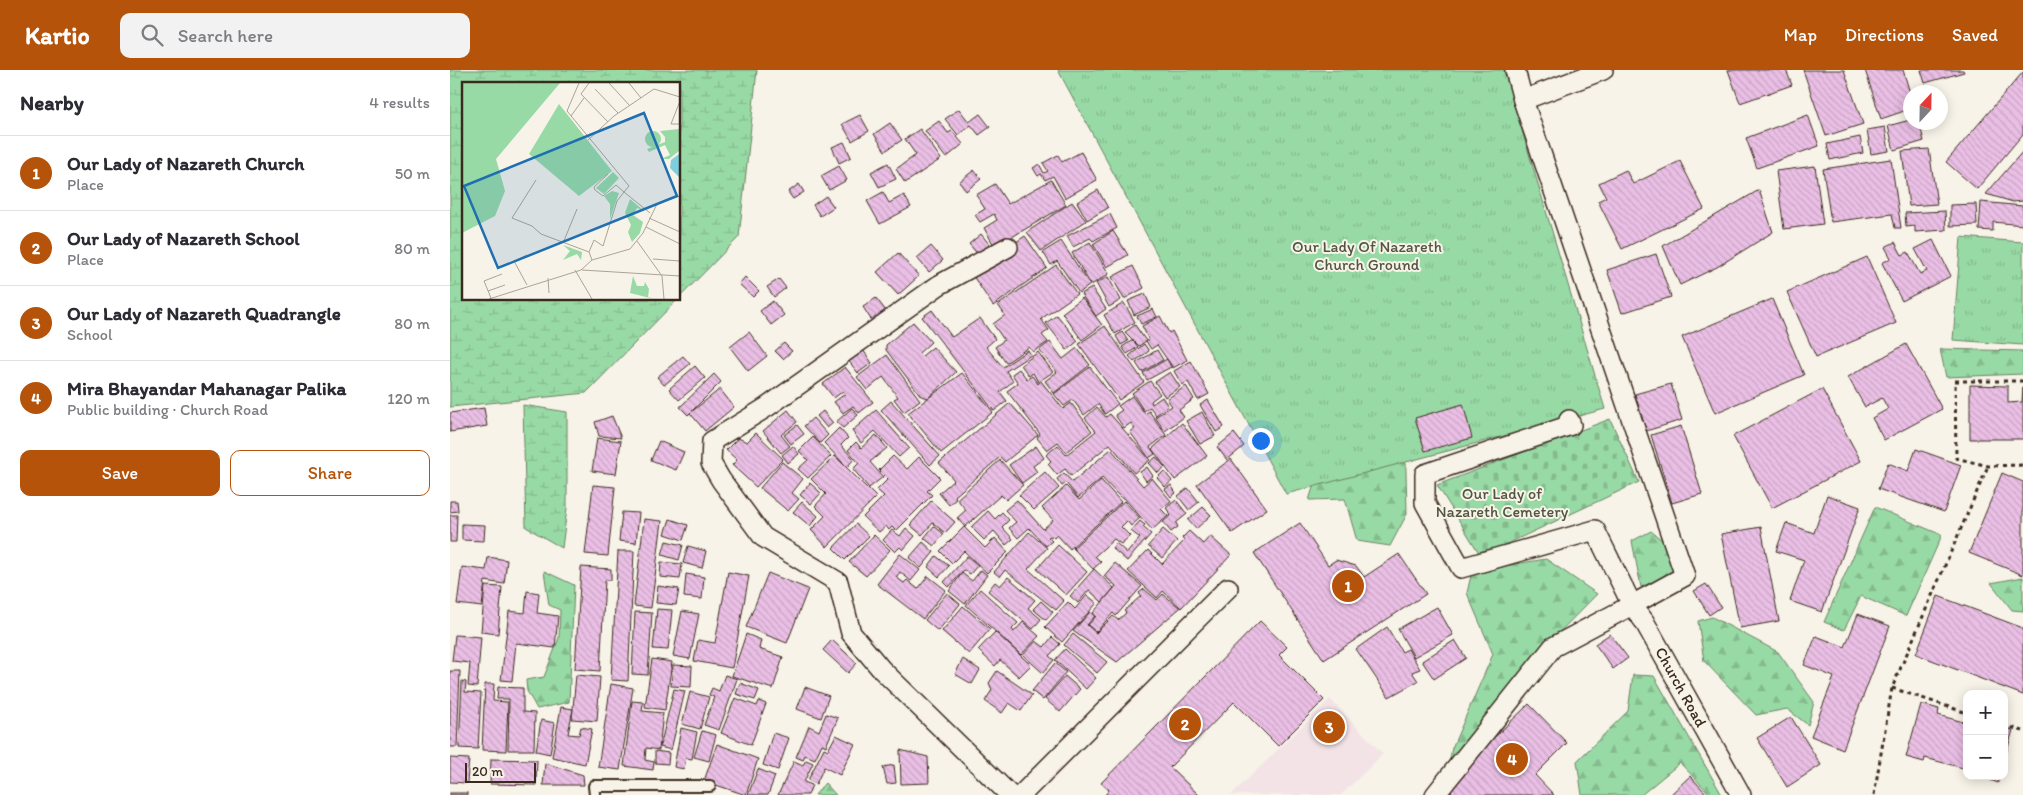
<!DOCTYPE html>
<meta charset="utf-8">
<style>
:root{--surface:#fff;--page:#f2f2f3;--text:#2b2b33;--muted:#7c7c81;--line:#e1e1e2;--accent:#b45309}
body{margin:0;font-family:Itim,sans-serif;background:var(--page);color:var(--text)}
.controls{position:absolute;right:15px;bottom:15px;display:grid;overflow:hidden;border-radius:10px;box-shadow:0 2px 12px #0003}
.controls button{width:45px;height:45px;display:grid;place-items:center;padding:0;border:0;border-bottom:1px solid var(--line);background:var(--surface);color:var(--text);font:25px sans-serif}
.compass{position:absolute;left:1453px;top:15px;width:45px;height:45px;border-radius:50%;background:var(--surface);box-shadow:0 2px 12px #0003;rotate:22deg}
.scale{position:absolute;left:15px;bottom:12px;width:71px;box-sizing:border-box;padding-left:5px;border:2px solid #3b2a1e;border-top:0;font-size:14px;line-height:18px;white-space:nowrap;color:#3b2a1e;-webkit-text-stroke:4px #f7f3e8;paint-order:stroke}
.you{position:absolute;left:810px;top:370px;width:18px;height:18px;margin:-12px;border:4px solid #fff;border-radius:50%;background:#1a73e8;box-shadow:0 0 0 8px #1a73e833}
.badge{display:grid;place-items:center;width:32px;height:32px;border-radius:50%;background:var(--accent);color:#fff;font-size:16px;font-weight:700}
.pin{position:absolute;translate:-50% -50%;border:2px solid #fff;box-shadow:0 1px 5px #0006}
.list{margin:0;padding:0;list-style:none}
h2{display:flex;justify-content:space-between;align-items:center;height:65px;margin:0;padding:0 20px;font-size:21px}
h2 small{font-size:16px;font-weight:400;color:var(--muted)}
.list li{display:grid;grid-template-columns:32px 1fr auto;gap:15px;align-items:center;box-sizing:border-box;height:75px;padding:0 20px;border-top:1px solid var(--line)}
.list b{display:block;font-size:19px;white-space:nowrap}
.list p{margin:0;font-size:16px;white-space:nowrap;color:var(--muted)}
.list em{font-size:16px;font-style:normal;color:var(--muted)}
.actions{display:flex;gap:10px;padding:15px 20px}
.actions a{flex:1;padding:11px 0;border:1px solid var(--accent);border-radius:10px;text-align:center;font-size:18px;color:var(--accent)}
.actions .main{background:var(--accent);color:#fff}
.icon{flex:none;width:28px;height:28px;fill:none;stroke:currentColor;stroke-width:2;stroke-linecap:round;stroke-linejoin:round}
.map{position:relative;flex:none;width:1573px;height:725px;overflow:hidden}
header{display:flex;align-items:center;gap:30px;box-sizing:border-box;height:70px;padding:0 25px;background:var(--accent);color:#fff}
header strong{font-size:24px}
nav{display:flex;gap:28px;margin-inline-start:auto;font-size:18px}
.search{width:350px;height:45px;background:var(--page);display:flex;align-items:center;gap:12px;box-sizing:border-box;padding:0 18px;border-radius:10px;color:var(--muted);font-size:19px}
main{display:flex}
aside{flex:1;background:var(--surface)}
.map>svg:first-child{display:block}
.built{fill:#f3e3e7}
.forest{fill:url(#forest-firs);stroke:#6a8262}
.wetland{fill:url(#wetland-marsh);stroke:#6a8262}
.cemetery{fill:url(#cemetery-stones);stroke:#6a8262}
.park{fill:url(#park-tufts);stroke:#6a8262}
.building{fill:url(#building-back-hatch);stroke:#3b2a1e}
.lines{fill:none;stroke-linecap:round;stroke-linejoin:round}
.lane-casing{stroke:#3b2a1e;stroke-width:14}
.street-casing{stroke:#3b2a1e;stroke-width:22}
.path{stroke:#3b2a1e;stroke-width:3;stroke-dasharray:4 4;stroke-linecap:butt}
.lane{stroke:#f7f3e8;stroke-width:10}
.street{stroke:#f7f3e8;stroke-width:19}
.labels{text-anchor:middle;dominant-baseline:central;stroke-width:4;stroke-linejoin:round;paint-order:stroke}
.park-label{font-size:16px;fill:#525640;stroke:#f7f3e8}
.street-label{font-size:16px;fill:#3b2a1e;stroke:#f7f3e8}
.inset-road{fill:none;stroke:#aca397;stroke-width:1}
.view{fill:#1f6fb2;fill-opacity:0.15;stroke:#1f6fb2;stroke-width:2.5}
.inset-edge{fill:none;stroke:#3b2a1e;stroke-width:2.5}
</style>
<header>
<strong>Kartio</strong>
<div class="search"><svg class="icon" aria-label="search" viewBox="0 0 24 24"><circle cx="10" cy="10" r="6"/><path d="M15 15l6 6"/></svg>Search here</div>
<nav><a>Map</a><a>Directions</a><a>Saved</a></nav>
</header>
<main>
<aside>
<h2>Nearby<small>4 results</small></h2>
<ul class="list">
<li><span class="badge">1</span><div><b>Our Lady of Nazareth Church</b><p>Place</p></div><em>50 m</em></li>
<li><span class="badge">2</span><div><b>Our Lady of Nazareth School</b><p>Place</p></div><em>80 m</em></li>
<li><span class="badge">3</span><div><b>Our Lady of Nazareth Quadrangle</b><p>School</p></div><em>80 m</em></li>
<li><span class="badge">4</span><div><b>Mira Bhayandar Mahanagar Palika</b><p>Public building · Church Road</p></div><em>120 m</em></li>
</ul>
<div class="actions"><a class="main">Save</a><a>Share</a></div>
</aside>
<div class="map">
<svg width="1573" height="725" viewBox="0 0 1573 725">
<defs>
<pattern id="forest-firs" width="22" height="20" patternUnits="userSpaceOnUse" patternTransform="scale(1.25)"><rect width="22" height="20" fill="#98daa5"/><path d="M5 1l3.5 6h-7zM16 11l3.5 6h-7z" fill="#84bb8e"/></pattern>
<pattern id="wetland-marsh" width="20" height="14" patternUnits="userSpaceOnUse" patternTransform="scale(1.25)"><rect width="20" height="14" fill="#98daa5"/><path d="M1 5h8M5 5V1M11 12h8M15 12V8" fill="none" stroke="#84bb8e"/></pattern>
<pattern id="cemetery-stones" width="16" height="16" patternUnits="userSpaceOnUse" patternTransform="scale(1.25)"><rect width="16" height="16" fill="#98daa5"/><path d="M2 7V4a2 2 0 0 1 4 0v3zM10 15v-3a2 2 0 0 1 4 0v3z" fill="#84bb8e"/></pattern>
<pattern id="park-tufts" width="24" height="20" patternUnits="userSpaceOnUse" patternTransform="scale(1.25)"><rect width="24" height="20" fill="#98daa5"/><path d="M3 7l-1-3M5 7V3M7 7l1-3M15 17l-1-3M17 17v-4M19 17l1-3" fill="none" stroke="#84bb8e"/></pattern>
<pattern id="building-back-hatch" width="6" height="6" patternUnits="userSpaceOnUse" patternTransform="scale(1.25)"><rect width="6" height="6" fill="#eabfe5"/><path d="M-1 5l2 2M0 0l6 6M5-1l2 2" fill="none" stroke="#caa4c4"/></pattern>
</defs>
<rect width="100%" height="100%" fill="#f7f3e8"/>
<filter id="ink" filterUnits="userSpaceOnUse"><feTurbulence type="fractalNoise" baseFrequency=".02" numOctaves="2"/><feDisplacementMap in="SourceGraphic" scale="10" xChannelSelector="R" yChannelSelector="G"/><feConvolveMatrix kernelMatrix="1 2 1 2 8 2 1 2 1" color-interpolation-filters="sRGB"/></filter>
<g filter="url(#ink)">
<polygon class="built" points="880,629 933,684 891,725 781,725"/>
<g class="forest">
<polygon points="1490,279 1573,281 1573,304 1496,307"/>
<polygon points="955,363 957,444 940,476 907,471 895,429 859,430 872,390"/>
<polygon points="1425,437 1492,465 1456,546 1411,526 1394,560 1374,552"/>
<polygon points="1201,461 1243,496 1191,517 1182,471"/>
<polygon points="1096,489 1147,524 1070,602 999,694 1002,678 1043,584 1017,523 1022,501"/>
<polygon points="94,501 124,515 119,632 87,639 77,621 76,610 94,607 109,568 110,540 99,535"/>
<polygon points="1573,507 1573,541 1562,540 1541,513"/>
<polygon points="1262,547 1328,582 1364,632 1358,655 1337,639 1306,645 1254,591 1248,551"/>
<polygon points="1183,605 1204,606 1272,725 1261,725 1230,693 1191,725 1132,725 1127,691 1178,641"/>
<polygon points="375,713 386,725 365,725"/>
</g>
<g class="wetland">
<polygon points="0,0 307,0 289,167 229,228 229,14 14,14 14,229 228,229 136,323 0,337"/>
<polygon points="73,335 117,342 117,438 112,478 76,457"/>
</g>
<polygon class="cemetery" points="1160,349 1189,412 1031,486 987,415"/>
<g class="park">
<polygon points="608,0 1054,0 1155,339 836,424"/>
<polygon points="1511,167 1573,172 1573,275 1503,270"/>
</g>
<g class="building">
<polygon points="1278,0 1336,0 1342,15 1290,33"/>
<polygon points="1353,0 1394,0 1413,54 1376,66"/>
<polygon points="1415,0 1453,0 1460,23 1460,39 1431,49"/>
<polygon points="1471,0 1513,0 1514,2 1475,13"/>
<polygon points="1573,2 1573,64 1527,119 1496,92"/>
<polygon points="509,39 519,52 530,44 540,57 529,65 521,55 508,65 495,49"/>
<polygon points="410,45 419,61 402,71 392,54"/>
<polygon points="1358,45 1369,76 1307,98 1296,68"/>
<polygon points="1460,50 1460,52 1469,52 1474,71 1444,80 1438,56"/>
<polygon points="489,51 498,63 502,61 513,74 496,88 475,61"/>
<polygon points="440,53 452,70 435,81 424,64"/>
<polygon points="1435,57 1439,81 1421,84 1417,60"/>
<polygon points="470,59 491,89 455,113 446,99 466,85 455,69"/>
<polygon points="1410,67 1413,83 1380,90 1377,74"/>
<polygon points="394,72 401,87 389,93 382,77"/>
<polygon points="1479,79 1487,134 1459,136 1452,81"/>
<polygon points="1573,81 1573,131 1563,132 1536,124"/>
<polygon points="631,82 647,110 615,128 603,106 595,110 591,104 588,106 583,98 589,94 594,103 598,101 593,93 608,85 612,92"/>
<polygon points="1441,89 1451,158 1445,158 1442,144 1381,152 1373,99"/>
<polygon points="1230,91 1254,139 1172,179 1148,131 1156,127 1149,113 1176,100 1183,114"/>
<polygon points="438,93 446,109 429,117 421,102"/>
<polygon points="389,96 397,110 379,120 371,106"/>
<polygon points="1365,96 1373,154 1334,159 1326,101"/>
<polygon points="524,100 531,109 516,121 509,112"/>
<polygon points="601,110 616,135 545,177 534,158 547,150 544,144 530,152 525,145 535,139 526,125 545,114 558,134"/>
<polygon points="349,114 354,122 343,129 338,122"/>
<polygon points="648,120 658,138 637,150 627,132"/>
<polygon points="1309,120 1323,162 1267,197 1230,215 1213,176"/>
<polygon points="433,122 439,133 454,125 461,137 430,154 417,131"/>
<polygon points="376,126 384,137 370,146 363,135"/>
<polygon points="622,132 636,151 591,181 577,162"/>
<polygon points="1531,132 1573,136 1573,155 1543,152 1543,161 1529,160"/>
<polygon points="1526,134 1527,155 1500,156 1500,135"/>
<polygon points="1495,141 1496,160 1465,162 1465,156 1456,157 1455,143"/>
<polygon points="660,144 667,158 643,171 640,168 623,177 617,166"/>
<polygon points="663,161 678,185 657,197 643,174"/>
<polygon points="531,164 543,179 531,188 519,174"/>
<polygon points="575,166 597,198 543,236 521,203"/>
<polygon points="1483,170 1501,206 1452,231 1432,193 1441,188 1435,177 1445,172 1452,185 1458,182 1470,204 1477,201 1465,179"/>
<polygon points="611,171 640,215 629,223 607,191 601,195 593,182"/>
<polygon points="640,172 659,204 641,215 622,183"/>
<polygon points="481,176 493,190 479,202 467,188"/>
<polygon points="448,183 469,206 448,225 427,202"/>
<polygon points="1206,184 1221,227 1172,243 1157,200"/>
<polygon points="1417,187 1446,253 1366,287 1337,222"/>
<polygon points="606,195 627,224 591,249 599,260 592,265 598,272 583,282 579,277 556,293 545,277 554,270 543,254 555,245 548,235"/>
<polygon points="683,196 694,218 674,229 662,207"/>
<polygon points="295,207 309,221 303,227 289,214"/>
<polygon points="658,207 671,230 659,237 646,213"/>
<polygon points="329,209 336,218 324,227 317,217"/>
<polygon points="642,218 656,239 646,246 631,224"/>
<polygon points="695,224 701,237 684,245 678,231"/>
<polygon points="426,228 436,241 422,251 413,237"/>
<polygon points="632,228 652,255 632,270 612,243"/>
<polygon points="1322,229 1354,305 1265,343 1232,267"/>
<polygon points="323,231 334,245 321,255 310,241"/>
<polygon points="674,233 685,252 665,264 654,245"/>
<polygon points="703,239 707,247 691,254 687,246"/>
<polygon points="482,240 502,267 530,248 545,269 536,277 553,297 578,280 581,285 556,301 563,311 550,322 557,331 544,341 472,247"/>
<polygon points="607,245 628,271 617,280 596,253"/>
<polygon points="710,246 719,263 722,261 737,290 723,298 707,275 701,279 696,271 699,270 692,256"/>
<polygon points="463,252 481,272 469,283 472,286 483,277 506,302 478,328 471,326 436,280 436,275"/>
<polygon points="685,255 696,271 689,276 675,262"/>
<polygon points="655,256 694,312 669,330 629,274"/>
<polygon points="299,262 317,286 298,301 280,277"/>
<polygon points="672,262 678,271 671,275 666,266"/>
<polygon points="683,270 688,277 677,284 672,277"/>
<polygon points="600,272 613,289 627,278 640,295 604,323 595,311 607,302 589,280"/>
<polygon points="334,273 342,281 333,289 325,281"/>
<polygon points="694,274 699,281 684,292 679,286"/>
<polygon points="1456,274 1492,339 1434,370 1422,348 1438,339 1432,328 1415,337 1398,307"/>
<polygon points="413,280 422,293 408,303 398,290"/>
<polygon points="707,280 713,290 692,302 686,293"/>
<polygon points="588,282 603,302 588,312 583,303 579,306 571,295"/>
<polygon points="437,285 470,330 454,342 444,329 448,327 433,307 417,320 407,307"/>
<polygon points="233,286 240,294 214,315 207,307"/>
<polygon points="717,289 721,297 697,310 693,303"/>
<polygon points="741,291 759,324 748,330 738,312 732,315 724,301"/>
<polygon points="245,296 255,308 229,330 219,319"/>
<polygon points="395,297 423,332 409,343 403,336 393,343 384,332 395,324 393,321 384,328 373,314"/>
<polygon points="640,297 668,334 655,344 648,334 634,345 623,330 614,336 604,324"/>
<polygon points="569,299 577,309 582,306 588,314 591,311 613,339 621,333 642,361 616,382 608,372 597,380 587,368 590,364 557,321 568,313 562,304"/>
<polygon points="720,302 730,317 715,327 705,312"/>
<polygon points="512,303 543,342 491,383 458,343"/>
<polygon points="264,304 271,312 238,345 230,337"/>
<polygon points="700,311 710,324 701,331 702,334 712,327 718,336 706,345 700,337 694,341 682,323"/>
<polygon points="1221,314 1232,350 1196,361 1185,324"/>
<polygon points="1520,315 1558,316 1558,333 1572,332 1573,316 1573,369 1520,369"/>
<polygon points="736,316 744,329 729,340 734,347 715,361 705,347 722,336 717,329"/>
<polygon points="270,319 284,337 255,361 240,343"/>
<polygon points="1372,319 1411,391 1322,438 1283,366"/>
<polygon points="682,326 695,344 699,341 716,365 700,377 705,384 699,388 680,362 685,359 681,353 674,358 665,345 672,340 668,336"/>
<polygon points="758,330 774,357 766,362 750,335"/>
<polygon points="441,331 490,386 480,395 431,340"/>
<polygon points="560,333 588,365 555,392 550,387 505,426 506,429 499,435 489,423 504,410 489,393"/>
<polygon points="1013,334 1022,368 975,381 965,348"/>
<polygon points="647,337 656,347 660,344 700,390 684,403 660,374 621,406 615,399 607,405 598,394 601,391 596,385 608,375 616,385 646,361 635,348"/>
<polygon points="34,338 37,356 0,362 0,343"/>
<polygon points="402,338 408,345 393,358 386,352"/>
<polygon points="338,340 347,352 331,365 340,376 331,383 313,361"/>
<polygon points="426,340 459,378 449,387 425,361 411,373 402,361"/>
<polygon points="373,341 383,353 377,358 367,346"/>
<polygon points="752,342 765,366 750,374 736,351"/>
<polygon points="162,346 171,368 149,366 145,352"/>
<polygon points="363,348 378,365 370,373 354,356"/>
<polygon points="732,353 757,386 725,410 702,379"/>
<polygon points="347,355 354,364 341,374 334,365"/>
<polygon points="1231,356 1252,424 1222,433 1201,365"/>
<polygon points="389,358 398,368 391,375 404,389 397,397 374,373"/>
<polygon points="306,363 333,389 306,417 282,395 287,390 276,380 288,368 297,372"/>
<polygon points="784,363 794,376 777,390 767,377"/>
<polygon points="426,365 437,378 420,392 433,407 419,418 403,399 409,393 398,380 406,372 411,378"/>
<polygon points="363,367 381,386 358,408 348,399 358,390 349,381"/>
<polygon points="147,368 171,371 166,404 142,401"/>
<polygon points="209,371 234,382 226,400 201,390"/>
<polygon points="343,376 349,384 338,393 332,385"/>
<polygon points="586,376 594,388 583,396 587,402 572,413 559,395"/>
<polygon points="661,379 693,416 702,408 721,431 711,439 718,446 702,460 674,428 671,428 652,408 628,428 616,413 612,416 607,409 614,403 622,412"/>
<polygon points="1466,379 1511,395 1494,442 1428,419 1438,393 1458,401"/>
<polygon points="385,386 426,427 377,477 361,460 375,446 365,436 376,424 361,409"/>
<polygon points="443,386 457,399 469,387 490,408 477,421 482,425 446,461 442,457 439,460 436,456 429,462 413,447 434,426 427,420 438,409 429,400"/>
<polygon points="706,387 715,397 708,403 699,393"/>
<polygon points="781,389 817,439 782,463 747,414"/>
<polygon points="550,390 573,415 556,430 551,425 515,457 507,448 516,440 507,429"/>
<polygon points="332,392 353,409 342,423 349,429 338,441 310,418"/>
<polygon points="697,397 703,406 696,411 690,402"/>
<polygon points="714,401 722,411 715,417 707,408"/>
<polygon points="595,402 609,418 584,440 569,425"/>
<polygon points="1552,403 1573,412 1573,505 1519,483"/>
<polygon points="651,410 671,432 620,479 607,465 604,468 602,466 598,467 602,471 596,476 579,458 568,468 559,458 566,452 555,440 567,430 593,459 603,450 592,438 616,416 629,430"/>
<polygon points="360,413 371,423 361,434 350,425"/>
<polygon points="143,415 165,417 158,486 135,484"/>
<polygon points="721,415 726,423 721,427 715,419"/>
<polygon points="738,418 749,432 739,440 728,426"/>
<polygon points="1377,425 1410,437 1372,542 1340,531 1354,490 1326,481 1336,453 1364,463"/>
<polygon points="726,430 737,444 726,453 728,457 721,462 713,452 721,445 716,438"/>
<polygon points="0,431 7,431 8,441 0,442"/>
<polygon points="481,431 505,452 495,463 483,453 472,465 460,455"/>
<polygon points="674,431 690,448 681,456 677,451 671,457 680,466 671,474 664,469 645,486 651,492 643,499 623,478"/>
<polygon points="352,432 368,446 360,456 343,442"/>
<polygon points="753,437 761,445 746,459 738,450"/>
<polygon points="538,441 545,449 552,442 559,450 552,457 563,469 556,475 544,461 534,470 521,457"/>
<polygon points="172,442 189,443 186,473 169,471"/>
<polygon points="0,445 7,445 6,472 0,472"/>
<polygon points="194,449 212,451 201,538 184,536"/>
<polygon points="220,449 238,455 233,470 215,464"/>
<polygon points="690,451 695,455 693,457 701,464 677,491 662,478 666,473 677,483 690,468 681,461"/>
<polygon points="850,453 878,495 886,490 906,496 914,507 949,484 976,524 874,590 804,483"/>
<polygon points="12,454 35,455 34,471 12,470"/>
<polygon points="406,454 419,466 395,490 383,478"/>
<polygon points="484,456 494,464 484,476 474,468"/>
<polygon points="514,457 535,478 545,468 558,482 537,503 514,481 502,493 490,481"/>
<polygon points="1311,457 1329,551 1290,558 1271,464"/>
<polygon points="456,458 465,466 453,480 450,477 445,482 433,470 442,460 450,466"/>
<polygon points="713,459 727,471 712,488 698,476"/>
<polygon points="739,461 753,474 760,466 781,485 731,538 713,521 707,528 678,501 698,480 712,494 734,471 732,468"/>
<polygon points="579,462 597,478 578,499 614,531 606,540 555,500 550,507 544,502"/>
<polygon points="424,465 440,480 416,506 399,492"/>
<polygon points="216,471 233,475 229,490 212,485"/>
<polygon points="473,472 484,482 471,498 459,488"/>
<polygon points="608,475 637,502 616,525 587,499"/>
<polygon points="238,476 256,481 252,498 233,493"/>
<polygon points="168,481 184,481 178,611 161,610"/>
<polygon points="450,484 470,500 461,511 450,502 446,507 454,513 457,510 468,519 478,506 496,520 473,549 427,514"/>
<polygon points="486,486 499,496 489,507 478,497"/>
<polygon points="517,486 528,495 520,504 514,500 499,517 494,512"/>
<polygon points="38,487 57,490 54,514 35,511 32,537 7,534 12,497 36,500"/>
<polygon points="211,492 232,494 230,509 210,507"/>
<polygon points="665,493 692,516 666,546 663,543 646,562 638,555 646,546 643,543 666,516 654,506"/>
<polygon points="131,497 161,499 161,510 155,510 150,601 125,599"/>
<polygon points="644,499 664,518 652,532 639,520 628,533 620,526"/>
<polygon points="531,500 537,505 515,534 499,521 512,503 522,511"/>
<polygon points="278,502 299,506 282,598 244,591 248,570 265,573"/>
<polygon points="318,503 358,519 337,573 296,557"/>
<polygon points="236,504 254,507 252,529 234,527"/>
<polygon points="558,507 585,530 578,538 591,549 583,559 538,521 545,512 550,516"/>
<polygon points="1256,514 1271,537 1259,545 1244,521"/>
<polygon points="35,516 52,517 48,564 31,562"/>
<polygon points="208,516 229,519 226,535 206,533"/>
<polygon points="530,519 568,553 562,559 564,562 573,552 589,566 571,585 516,535"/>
<polygon points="694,519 707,530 713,524 730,538 667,592 623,561 640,542 645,546 637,555 646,563 663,546 668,550 676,543 674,541 691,526 689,523"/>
<polygon points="77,521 89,523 87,543 108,546 105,578 66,573 62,611 51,610 59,541 75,543"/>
<polygon points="497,523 510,534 488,561 475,550"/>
<polygon points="637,525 647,533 612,572 595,557 618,532 625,539"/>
<polygon points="1488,526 1573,558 1573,625 1466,584"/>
<polygon points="591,531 603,542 596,550 583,539"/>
<polygon points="513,536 540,559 519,584 492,561"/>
<polygon points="987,537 1003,565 964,587 948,559"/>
<polygon points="207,539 222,540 218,580 203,579"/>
<polygon points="232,541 249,544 240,589 223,586"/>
<polygon points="185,542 202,543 198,605 182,604"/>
<polygon points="1408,544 1440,556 1393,679 1361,666 1384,607 1354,595 1366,566 1395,577"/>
<polygon points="810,551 837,577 829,585 874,630 828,676 784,632 720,697 749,725 655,725 659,720 651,713"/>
<polygon points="937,557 952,582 958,579 970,599 962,602 968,611 939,627 906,579"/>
<polygon points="545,562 581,595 569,607 550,590 545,596 528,580"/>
<polygon points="296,564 311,570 309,579 333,587 323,619 282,606"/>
<polygon points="623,564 657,592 647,603 614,575"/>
<polygon points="1160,564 1178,588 1163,599 1145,574"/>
<polygon points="5,565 31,567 27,617 18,616 20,593 2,591"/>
<polygon points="602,567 610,574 599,586 604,590 593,603 573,585 586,571 594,577"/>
<polygon points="382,570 407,593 398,603 373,580"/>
<polygon points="1005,570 1016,588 984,609 972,591"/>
<polygon points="615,579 646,608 636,619 605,590"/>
<polygon points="202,589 222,592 215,640 195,637"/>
<polygon points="513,589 530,600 522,614 505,604"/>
<polygon points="605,593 616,602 593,630 582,621"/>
<polygon points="223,595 242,596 241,617 221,616"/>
<polygon points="0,601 10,601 7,677 0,677"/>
<polygon points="547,601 582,625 571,641 559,633 552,643 535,631 542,620 539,613"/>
<polygon points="126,605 150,607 147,651 122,649"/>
<polygon points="275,605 287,609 269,660 254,655 264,627 259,625 262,618 269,621"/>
<polygon points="615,606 630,619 610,642 595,629"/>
<polygon points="12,611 16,612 15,622 31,623 28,679 9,678"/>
<polygon points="290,613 309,620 305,630 286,624"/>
<polygon points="35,614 44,614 43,631 58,632 56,681 32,680"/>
<polygon points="161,614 183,618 170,700 148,697"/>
<polygon points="48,617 73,618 73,642 85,643 84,680 58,680 59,629 47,629"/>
<polygon points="355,617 379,626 371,648 347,639"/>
<polygon points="224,619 235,621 221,680 210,677"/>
<polygon points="240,622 259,627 250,659 232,654"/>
<polygon points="285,628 307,636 309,631 316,634 301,675 271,663"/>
<polygon points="182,631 193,632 192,641 213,643 209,680 196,678 195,690 204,692 203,700 174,696"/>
<polygon points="1079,634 1117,673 1085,705 1104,725 1001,725 1003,707"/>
<polygon points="1471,634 1489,639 1488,645 1517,653 1517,699 1475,688 1474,692 1456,687"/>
<polygon points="111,637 123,639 118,664 129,665 131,657 142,659 135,694 102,687"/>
<polygon points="376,644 388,648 376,676 372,674 365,689 355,685 353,690 346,687 359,656 369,661"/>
<polygon points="1341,647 1371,695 1337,717 1307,668"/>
<polygon points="91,650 105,653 100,684 86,681"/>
<polygon points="1554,657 1563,660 1554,691"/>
<polygon points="231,658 247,662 242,689 236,688 234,699 224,697"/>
<polygon points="252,661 266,665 259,691 244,687"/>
<polygon points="323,663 339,668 328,700 313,695"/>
<polygon points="386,665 405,674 390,705 374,697 366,714 358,710 374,678 378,680"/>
<polygon points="267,674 308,689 296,725 254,711"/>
<polygon points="450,680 478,687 479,713 451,714"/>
<polygon points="205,681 219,683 218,694 205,693"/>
<polygon points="0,688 19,689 17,713 0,712"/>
<polygon points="41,689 87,690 86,715 40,714"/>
<polygon points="356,690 363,693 354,712 362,715 358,725 328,725 344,691 353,695"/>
<polygon points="95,693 133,705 134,715 93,715"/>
<polygon points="444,695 446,713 437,714 433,697"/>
<polygon points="308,699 325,706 318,725 298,725"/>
<polygon points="1240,706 1258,725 1220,725"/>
<polygon points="1530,706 1550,706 1548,713"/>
<rect x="0" y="723" width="17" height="2"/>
</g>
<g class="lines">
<defs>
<polyline id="lane" points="145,725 144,716 260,716"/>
<g id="street">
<polyline points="1065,0 1073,30 1235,506 1182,535 1194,551 1291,725"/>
<polyline points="1073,30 1153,0"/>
<polyline points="558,177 489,215 317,337 262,371 261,393 271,410 313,467 388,512 401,563 431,599 560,725"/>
<polyline points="571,725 778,518"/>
<polyline points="985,725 1103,577 1182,535 1145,460 1011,498 975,433 975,404 1121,355 1119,350"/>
</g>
</defs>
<use href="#lane" class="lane-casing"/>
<use href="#street" class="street-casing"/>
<g class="path">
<polyline points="1573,311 1505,311 1506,388 1538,396 1573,395"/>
<polyline points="1442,618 1517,643"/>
<polyline points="1554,655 1573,661"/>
<polyline points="1424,725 1442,618 1538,396"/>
</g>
<use href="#lane" class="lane"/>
<use href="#street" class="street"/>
</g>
</g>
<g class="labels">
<g class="park-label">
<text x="917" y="176">Our Lady Of Nazareth<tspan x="917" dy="18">Church Ground</tspan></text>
<text x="1052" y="423">Our Lady of<tspan x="1052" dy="18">Nazareth Cemetery</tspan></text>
</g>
<g class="street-label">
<text transform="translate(1231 617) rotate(61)">Church Road</text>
</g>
</g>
<g transform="translate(12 12)">
<rect width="218" height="218" fill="#f7f3e8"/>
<path d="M217 47V69L207 77H199L208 73 203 63 187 70 185 67 203 60V55L198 49ZM150 109 157 111 148 137V122L142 114ZM168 117 181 128 175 126 171 133 181 140 178 151 170 160 166 150 169 143 163 131ZM101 163 120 170 119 178 115 172 101 178 108 169ZM171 194 175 204H182L183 200 187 207 186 215 192 217 168 211Z" fill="#98daa5"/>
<path d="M0 1H98L34 77 43 109 33 134 0 151Z" fill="#98daa5"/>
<path d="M151 90 157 96 142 112 134 106Z" fill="#98daa5"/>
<path d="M97 22 150 89 117 114 67 72ZM183 57a8 8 0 1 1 16 0a8 8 0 1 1-16 0Z" fill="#98daa5"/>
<path d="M217 72H218L217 95 208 86 209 78Z" fill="#7fcedc"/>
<path class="inset-road" d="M117 1 105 29 167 104 162 110 188 131M127 1 119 12 146 40M147 1 168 24M167 1 179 16M133 7 156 31M192 7 218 15M218 19 209 42H218M109 34 122 16M126 58 152 34 192 7M74 98 50 136 70 144 79 152 127 170M187 136 218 150M184 145 218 162M175 159 200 194 202 217M101 161 115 127M65 173 52 179 65 203M191 177 218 179M130 178 127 170 132 158 141 164 155 119 162 110 154 103 141 114 133 108 132 105 146 92M113 188 130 217M120 188 218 194M86 196 87 211M26 209 43 203M29 216 22 199 40 192M27 217 119 188 130 178 168 167 181 151 195 122 218 114"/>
<path class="view" d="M182 31 215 114 36 186 2 104Z"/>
<rect width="218" height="218" class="inset-edge"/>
</g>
</svg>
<div class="controls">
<button>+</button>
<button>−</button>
</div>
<svg class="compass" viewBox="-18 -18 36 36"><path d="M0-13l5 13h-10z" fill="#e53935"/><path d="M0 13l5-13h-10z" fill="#7c7c81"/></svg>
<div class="scale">20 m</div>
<div class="you"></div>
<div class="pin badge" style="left:898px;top:516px">1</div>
<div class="pin badge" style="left:735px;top:654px">2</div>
<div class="pin badge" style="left:879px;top:657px">3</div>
<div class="pin badge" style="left:1062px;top:689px">4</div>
</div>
</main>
